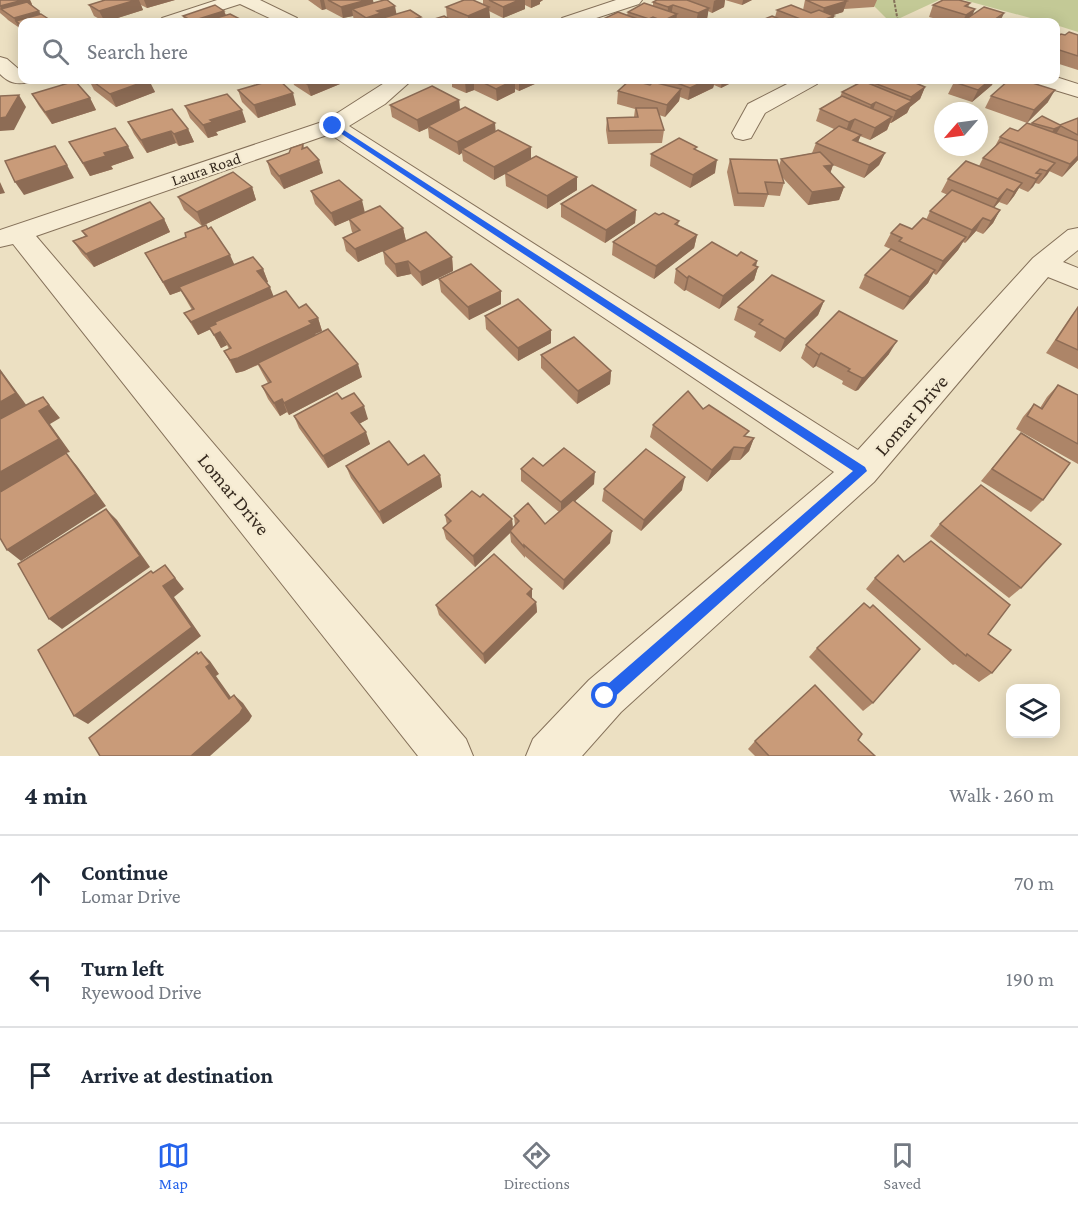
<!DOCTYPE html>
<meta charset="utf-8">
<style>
:root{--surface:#fff;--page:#f2f2f3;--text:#1f2937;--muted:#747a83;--line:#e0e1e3;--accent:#2563eb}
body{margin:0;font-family:"Crimson Pro",serif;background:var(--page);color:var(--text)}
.controls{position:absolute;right:18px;bottom:18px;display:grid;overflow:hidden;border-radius:12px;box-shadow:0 3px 15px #0003}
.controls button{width:54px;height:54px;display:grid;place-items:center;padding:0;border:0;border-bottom:2px solid var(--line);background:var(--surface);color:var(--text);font:30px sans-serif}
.compass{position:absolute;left:934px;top:102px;width:54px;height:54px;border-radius:50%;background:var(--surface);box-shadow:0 3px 15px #0003;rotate:242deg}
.stop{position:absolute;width:18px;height:18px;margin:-14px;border:4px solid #2563eb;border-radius:50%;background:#fff}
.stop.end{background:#2563eb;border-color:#fff;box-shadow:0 2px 6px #0008}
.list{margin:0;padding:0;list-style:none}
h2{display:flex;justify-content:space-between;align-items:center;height:78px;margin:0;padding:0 24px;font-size:26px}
h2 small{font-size:20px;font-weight:400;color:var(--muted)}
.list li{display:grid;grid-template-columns:39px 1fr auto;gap:18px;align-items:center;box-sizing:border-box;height:96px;padding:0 24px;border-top:2px solid var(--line)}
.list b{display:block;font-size:22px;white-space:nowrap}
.list p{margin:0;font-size:20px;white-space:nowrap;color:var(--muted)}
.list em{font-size:20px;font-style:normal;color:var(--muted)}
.icon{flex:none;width:33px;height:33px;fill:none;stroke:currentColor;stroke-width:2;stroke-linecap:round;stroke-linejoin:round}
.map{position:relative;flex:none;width:1078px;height:756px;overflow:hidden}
.search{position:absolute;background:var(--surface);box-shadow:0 3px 15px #0003;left:18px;right:18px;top:18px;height:66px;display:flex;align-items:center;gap:15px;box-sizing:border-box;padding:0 21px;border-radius:12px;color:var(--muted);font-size:22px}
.sheet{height:366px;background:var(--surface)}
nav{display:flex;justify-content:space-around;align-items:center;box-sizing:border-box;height:84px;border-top:2px solid var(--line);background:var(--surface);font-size:16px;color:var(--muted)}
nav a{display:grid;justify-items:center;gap:3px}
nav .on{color:var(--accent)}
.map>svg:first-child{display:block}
.green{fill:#c3c996}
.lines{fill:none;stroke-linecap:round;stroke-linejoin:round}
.minor-casing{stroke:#85715a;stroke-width:2}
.path{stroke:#85715a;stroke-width:2;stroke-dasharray:3 1.5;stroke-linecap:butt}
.minor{fill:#f7edd5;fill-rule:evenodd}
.wall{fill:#ad8568}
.shaded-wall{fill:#8d6c55}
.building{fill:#c99b79;stroke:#8d6c55;stroke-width:1.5}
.route{fill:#2563eb}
.labels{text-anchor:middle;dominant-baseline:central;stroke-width:4.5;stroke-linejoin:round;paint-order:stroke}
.far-street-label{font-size:16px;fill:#35291e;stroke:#f4ead1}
.street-label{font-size:20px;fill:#35291e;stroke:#f4ead1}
</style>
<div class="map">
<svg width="1078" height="756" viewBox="0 0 1078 756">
<rect width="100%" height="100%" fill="#ece0c2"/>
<g class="green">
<polygon points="868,0 939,0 898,19 887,19"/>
<polygon points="964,0 1078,0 1078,32 1056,25 1056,22 1045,22"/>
</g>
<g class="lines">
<defs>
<g id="minor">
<polygon points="217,0 260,0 297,18 300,22 278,22 240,4 184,22 159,22 162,18"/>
<polygon points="616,0 642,0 639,4 584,22 559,22 562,18"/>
<path d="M0 57 7 59 22 72V80H31L29 82C17 85 9 83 0 74Z"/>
<polygon points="1056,77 1078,84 1078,97 1035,84 1032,80 1056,80"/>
<polygon points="389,80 412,80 385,104 349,126 858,450 1033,258 1068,230 1078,228 1078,250 1063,262 1078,268 1078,289 1048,277 874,482 621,712 582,756 526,756 533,739 589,680 834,472 330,134 36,236 466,739 473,756 418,756 13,244 0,247 0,230 325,121"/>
<polygon points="795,80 820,80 817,84 765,113 751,138 743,140 735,138 732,133 748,104"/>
</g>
</defs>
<use href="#minor" class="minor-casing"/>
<polyline class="path" points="894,0 898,22"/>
<use href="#minor" class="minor"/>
</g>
<g class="wall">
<polygon points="0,0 30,0 32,4 22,22 22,32 21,29 8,20 6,18 0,13"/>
<polygon points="105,0 175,0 147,8 141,5 143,10 105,22 94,16 89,5"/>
<polygon points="308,0 373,0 373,3 397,15 422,22 358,22 354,20 353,16 343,18 326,9 322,10"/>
<polygon points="483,0 543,0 540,2 540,4 531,8 525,5 525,9 503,18 489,11 490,18 480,22 457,22 447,18 446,7 483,4"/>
<polygon points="657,0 752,0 742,5 725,0 724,7 712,13 708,11 707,19 700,22 690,22 676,18 676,22 599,22 599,21 627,15 628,12 653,6 653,2"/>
<polygon points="805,0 877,0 874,7 844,9 843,12 833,15 834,16 832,22 757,22 775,17 777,10 803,10"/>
<polygon points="970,3 968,7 975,9 972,15 1001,22 948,22 929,17 933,5"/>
<polygon points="224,11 226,15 241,22 185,22 183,16"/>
<polygon points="1065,35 1078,35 1078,70 1056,63 1056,38"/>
<polygon points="89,80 148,80 155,92 116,107 94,90"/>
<polygon points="292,80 339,80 340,84 311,96 294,85"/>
<polygon points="452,80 537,80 537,83 519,91 515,89 515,92 497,101 474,90 466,93 452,87"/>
<polygon points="659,80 737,80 721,88 714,85 713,88 688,100 680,97 679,101 665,117 659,115 664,130 662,143 608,144 606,130 607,118 634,117 635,109 617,104 618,91 659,83"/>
<polygon points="865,80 914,80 913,82 925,87 920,99 910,107 907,113 891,123 890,123 887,130 870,140 860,136 858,142 885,153 879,165 864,178 833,165 830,173 844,187 839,200 808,205 782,177 784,183 780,196 768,195 764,207 734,206 727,172 730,159 779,166 781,159 812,153 816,143 834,129 816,121 820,109 840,97 842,92 864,81"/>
<polygon points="946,80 994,80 992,85 972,102 948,94 954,82"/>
<polygon points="238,90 296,105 258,118 242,102"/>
<polygon points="32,94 90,98 96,110 52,124 39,106"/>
<polygon points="991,96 1048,102 1027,123 985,108"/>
<polygon points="459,100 460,110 495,123 495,131 531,147 531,159 577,177 577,190 547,209 506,186 505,174 494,180 463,161 462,153 459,155 429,138 428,128 419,132 392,117 390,105"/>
<polygon points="185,106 246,122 216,132 218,135 208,138 190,118"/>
<polygon points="1078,118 1078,160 1062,177 1049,171 1039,184 1035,183 1028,192 1019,188 1014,196 1007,205 999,202 994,208 1000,210 993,223 983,234 976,231 965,243 963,242 958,250 936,275 933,273 928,283 903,310 859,288 865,275 895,251 884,246 891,233 912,229 926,220 930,211 948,195 941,192 948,179 979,166 983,158 994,148 1000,137 1018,131 1032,123 1060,125"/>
<polygon points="128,122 188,129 194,142 179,146 176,143 147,153 134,134"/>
<polygon points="69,142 134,158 111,166 113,169 90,176"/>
<polygon points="303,144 304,148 323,173 284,189 271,174 267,161 289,153"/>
<polygon points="696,150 715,173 690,188 650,166 651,154"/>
<polygon points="252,187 256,200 202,226 184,210 178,197"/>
<polygon points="311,191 403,228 406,241 358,262 346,251 343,238 353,233 352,232 349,220 335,226 315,204"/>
<polygon points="561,204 636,210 635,223 605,243 561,217"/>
<polygon points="659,215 679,221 678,225 697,235 694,248 654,279 612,255 613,242"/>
<polygon points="164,219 170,232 94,267 82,254 73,241 85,236 82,231"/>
<polygon points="208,229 234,265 263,269 268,282 266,283 274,297 299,308 318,318 322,331 315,334 316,335 362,377 289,415 287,412 280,416 268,399 262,386 268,383 264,376 258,365 244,371 236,373 224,351 229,349 227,345 221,348 210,329 198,335 184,313 192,310 181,291 170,295 145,253"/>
<polygon points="383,251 452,257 453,271 422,286 411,274 397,277 385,264"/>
<polygon points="737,256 757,261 756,266 758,267 754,280 719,309 686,290 684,291 674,283 676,269"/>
<polygon points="439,279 501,304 469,320 441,292"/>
<polygon points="824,301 818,315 780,352 754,337 756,332 734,320 738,307"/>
<polygon points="1078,307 1078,369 1046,353 1071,316"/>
<polygon points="485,316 551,343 518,361 486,329"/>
<polygon points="806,345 889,354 858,390 855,391 842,384 843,381 816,366 813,368 801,358"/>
<polygon points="541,355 611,371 610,384 577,404 541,368"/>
<polygon points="1058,385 1078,395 1078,464 1016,429 1023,417 1034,404 1040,408 1047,397"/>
<polygon points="342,399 368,419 359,424 370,444 328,468 299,428 294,416"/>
<polygon points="703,409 746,437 754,438 749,451 740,460 730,460 707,482 650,437 653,425"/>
<polygon points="1021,433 1043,500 1031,512 981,481"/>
<polygon points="346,466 440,475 442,487 383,524 351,478"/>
<polygon points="543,466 594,484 575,501 610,543 563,590 525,556 525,558 511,542 510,533 475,567 446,539 443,528 447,525 445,515 480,497 512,519 513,528 515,526 514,516 545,524 559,512 521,481 521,469"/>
<polygon points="604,489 682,490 641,531 602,501"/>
<polygon points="940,524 1021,588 1009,598 930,536"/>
<polygon points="904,562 988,634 992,673 979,682 955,664 953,665 866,589 875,578"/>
<polygon points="532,598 536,602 537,612 485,664 439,615 436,605"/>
<polygon points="870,608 873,703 863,711 809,657 817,648"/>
<polygon points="858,740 875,756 755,756 748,749 755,741"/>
</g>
<g class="shaded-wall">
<polygon points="22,0 30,0 33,7 1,9 0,6"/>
<polygon points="136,0 139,0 143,10 105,22 99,11"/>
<polygon points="144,0 175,0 147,8"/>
<polygon points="320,0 324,0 326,9 322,10"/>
<polygon points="367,0 373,0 375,9 352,9 353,16 343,18 341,7"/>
<polygon points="519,0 525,0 525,9 503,18 503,7"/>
<polygon points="531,0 543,0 540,2 540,4 531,8"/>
<polygon points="716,0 725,0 724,7 712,13 714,1"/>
<polygon points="743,0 752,0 742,5"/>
<polygon points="847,1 843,12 821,19 824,8"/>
<polygon points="673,5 671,16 667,19 668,7"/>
<polygon points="395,6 397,17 376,20 377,22 366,22 366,18 377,11"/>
<polygon points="489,7 490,18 480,22 468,22 468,16"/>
<polygon points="709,8 707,19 700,22 696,22 698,13"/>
<polygon points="975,9 970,21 965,20 964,22 962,22 966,15"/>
<polygon points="39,11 45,22 16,21 21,29 20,30 14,18"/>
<polygon points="224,11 228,22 206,21 206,22 193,22 192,21"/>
<polygon points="1004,13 1000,22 994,20"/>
<polygon points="677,14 676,22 663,22 663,21"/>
<polygon points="834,16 832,22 817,22"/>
<polygon points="421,17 422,22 402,22"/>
<polygon points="653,17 653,22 648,22 649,19"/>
<polygon points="240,19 241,22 231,22"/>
<polygon points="149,80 155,92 116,107 110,94"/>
<polygon points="159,80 168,80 160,83"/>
<polygon points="319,80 339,80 340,84 311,96 307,84"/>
<polygon points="469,80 474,80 474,90 466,93 465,81"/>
<polygon points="515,80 515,92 497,101 496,89"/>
<polygon points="519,80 537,80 537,83 519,91"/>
<polygon points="707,80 715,80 713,88 688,100 690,88"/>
<polygon points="722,80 737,80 721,88"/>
<polygon points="990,80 994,80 992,85 972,102 978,90"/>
<polygon points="925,87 920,99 910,107 907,113 891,123 896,111 909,103 911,97"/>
<polygon points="681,89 679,101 665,117 667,105"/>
<polygon points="1055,90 1048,102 1027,123 1034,110"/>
<polygon points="293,93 296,105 258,118 254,105"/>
<polygon points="19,95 26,107 14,130 0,131 0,118"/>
<polygon points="90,98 96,110 52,124 45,112"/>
<polygon points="459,100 460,112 428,126 428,128 419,132 417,120"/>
<polygon points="876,102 871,115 867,117 871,105"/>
<polygon points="242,110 246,122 216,132 218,135 208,138 203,125 210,120"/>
<polygon points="892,117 887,130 870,140 875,128"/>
<polygon points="855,119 850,131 845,134 849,122"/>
<polygon points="495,123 496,135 462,149 462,153 459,155 457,142"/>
<polygon points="1061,126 1053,139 1046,142 1054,129"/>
<polygon points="188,129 194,142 179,146 174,134"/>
<polygon points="171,131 176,143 147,153 141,140"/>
<polygon points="861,135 856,147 853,140"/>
<polygon points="128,146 134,158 111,166 113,169 90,176 83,163 104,153"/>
<polygon points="531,147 531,160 494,180 494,167"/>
<polygon points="885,153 879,165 864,178 869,165"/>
<polygon points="1078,156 1078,160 1062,177 1070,164"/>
<polygon points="319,160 323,173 284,189 279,176"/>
<polygon points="717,160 715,173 690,188 693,175"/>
<polygon points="1055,163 1047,175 1039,184 1047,171"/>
<polygon points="67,165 74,178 24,195 15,182"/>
<polygon points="833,165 829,177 824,166"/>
<polygon points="1041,174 1033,187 1028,192 1036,179"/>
<polygon points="577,177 577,190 547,209 547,196"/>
<polygon points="0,182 5,193 0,194"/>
<polygon points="1022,183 1014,196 1007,205 1014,192"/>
<polygon points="252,187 256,200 202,226 197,212"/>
<polygon points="844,187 839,200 808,205 812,192"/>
<polygon points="1007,189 999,202 990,212 998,199"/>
<polygon points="362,200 365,213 335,226 331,213"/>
<polygon points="636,210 635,223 605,243 606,230"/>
<polygon points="1000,210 993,223 983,234 991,221"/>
<polygon points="983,218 976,231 965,243 972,230"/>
<polygon points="164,219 170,232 94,267 86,254"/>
<polygon points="403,228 406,241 358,262 355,249"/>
<polygon points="697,235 694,248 654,279 656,266"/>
<polygon points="966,237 958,250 936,275 943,261"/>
<polygon points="230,255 236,268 179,287 181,291 170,295 163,282"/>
<polygon points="452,257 453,271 422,286 420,272"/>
<polygon points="408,261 411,274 397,277 395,264"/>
<polygon points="757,261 755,270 758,267 754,280 719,309 723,296"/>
<polygon points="263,269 268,282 262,285 257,271"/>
<polygon points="935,270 928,283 903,310 910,297"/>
<polygon points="689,276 686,290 684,291 687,278"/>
<polygon points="270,287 275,300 198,335 191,322"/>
<polygon points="501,291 501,304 469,320 468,307"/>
<polygon points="824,301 818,315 780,352 785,339"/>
<polygon points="318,318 322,331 315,334 316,337 244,371 236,373 230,360"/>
<polygon points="551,330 551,343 518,361 518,348"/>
<polygon points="220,332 227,345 221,348 214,335"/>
<polygon points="897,341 889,354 858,390 855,391 862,378"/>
<polygon points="821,353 816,366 813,368 819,355"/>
<polygon points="358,364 362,377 289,415 284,403"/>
<polygon points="0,369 27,406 0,421"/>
<polygon points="611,371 610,384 577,404 578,391"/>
<polygon points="43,397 60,418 50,424 70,452 66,453 77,466 106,506 21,561 7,550 0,492 0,472 39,411"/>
<polygon points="282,399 287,412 280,416 274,403"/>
<polygon points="364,406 368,419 355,426 351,413"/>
<polygon points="366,432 370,444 328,468 323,456"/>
<polygon points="754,438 749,451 740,460 745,448"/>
<polygon points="734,447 730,460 707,482 712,470"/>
<polygon points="595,472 594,484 561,514 561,502"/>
<polygon points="440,475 442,487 383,524 379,512"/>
<polygon points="685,477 682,490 641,531 644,520"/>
<polygon points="106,509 117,520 150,567 62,629 49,619"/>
<polygon points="512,519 513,531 510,531 510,533 475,567 473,556"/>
<polygon points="612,531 610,543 563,590 564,580"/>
<polygon points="165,565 184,589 174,597 201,636 88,724 74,716 163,586"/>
<polygon points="532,589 532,600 527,594"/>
<polygon points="536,602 537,612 485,664 483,654"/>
<polygon points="201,652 210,661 219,674 216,676 238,707 229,699 206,667"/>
<polygon points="234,695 243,703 252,716 249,721 210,756 191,756"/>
</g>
<g class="building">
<polygon points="0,0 23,0 0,6"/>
<polygon points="105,0 136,0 99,11 89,5"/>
<polygon points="328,0 367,0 341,7"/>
<polygon points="384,0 387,0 395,6 377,11 381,13 366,18 352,9"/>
<polygon points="464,0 473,0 489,7 468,16 446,7"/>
<polygon points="489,0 519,0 503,7"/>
<polygon points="657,0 687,0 709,8 698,13 673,5 668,7 653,2"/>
<polygon points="806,0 844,0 847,1 824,8"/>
<polygon points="943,0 959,0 970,3 965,6 975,9 966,15 933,5"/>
<polygon points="27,2 39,11 14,18 1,9"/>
<polygon points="644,3 677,14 663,21 653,17 649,19 628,12"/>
<polygon points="215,5 224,11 192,21 183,16"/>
<polygon points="791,5 811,13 819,10 834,16 817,22 808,22 777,10"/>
<polygon points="984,7 1004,13 994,20 1001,22 974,22 965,20"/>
<polygon points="410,10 421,17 402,22 379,22 376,20"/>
<polygon points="618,12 646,22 603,22 599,21"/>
<polygon points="41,14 53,22 22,22 22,26 16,21"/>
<polygon points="230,14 240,19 231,22 207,22 206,21"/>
<polygon points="444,16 451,20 445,22 446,22 425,22"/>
<polygon points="772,16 782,20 779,21 784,22 757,22"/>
<polygon points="83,19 88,22 69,22"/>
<polygon points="1069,32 1078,35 1078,56 1056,49 1056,38 1061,34 1065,35"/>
<polygon points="91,80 149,80 110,94"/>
<polygon points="273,80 279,80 293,93 254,105 238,90"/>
<polygon points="300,80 319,80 307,84"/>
<polygon points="478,80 515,80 496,89"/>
<polygon points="630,80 650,85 653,82 681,89 667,105 618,91"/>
<polygon points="669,80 707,80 690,88"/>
<polygon points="866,80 914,80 911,81 925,87 911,97"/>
<polygon points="957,80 990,80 978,90 954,82"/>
<polygon points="1009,80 1023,80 1055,90 1034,110 991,96"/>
<polygon points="75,81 90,98 45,112 32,94"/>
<polygon points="863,81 912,101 896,111 876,102 871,105 842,92"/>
<polygon points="432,86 459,100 417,120 390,105"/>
<polygon points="227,94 242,110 210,120 213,122 203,125 185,106"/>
<polygon points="19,95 6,117 0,118 0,96"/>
<polygon points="842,96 892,117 875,128 855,119 849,122 820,109"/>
<polygon points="465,107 495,123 457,142 428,126"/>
<polygon points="636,108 657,108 664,130 609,131 607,118 638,117"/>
<polygon points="172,109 188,129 174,134 171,131 141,140 128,122"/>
<polygon points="1042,116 1060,125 1078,118 1078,135 1061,126 1054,129 1032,123"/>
<polygon points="1027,123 1078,141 1078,156 1070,164 1000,137 1010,128 1018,131"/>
<polygon points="839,126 861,135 853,140 885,153 869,165 816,143"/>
<polygon points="115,128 128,146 104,153 106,156 83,163 69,142"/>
<polygon points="498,130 531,147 494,167 462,149"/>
<polygon points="679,138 697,147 694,149 717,160 693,175 651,154"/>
<polygon points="1000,142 1055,163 1047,171 1040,169 1036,173 1041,174 1036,179 983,158"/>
<polygon points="303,144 302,149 307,147 319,160 279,176 267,161 289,153 291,148"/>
<polygon points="55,146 67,165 15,182 5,161"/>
<polygon points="820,152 833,165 824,166 844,187 812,192 781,159"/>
<polygon points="536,156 577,177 547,196 505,173"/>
<polygon points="730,159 777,160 784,183 765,182 768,194 738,193"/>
<polygon points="966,161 1022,183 1014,192 1007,189 998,199 948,179"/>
<polygon points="233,172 252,187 197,212 178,197"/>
<polygon points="339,180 362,200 331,213 311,191"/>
<polygon points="592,185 636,210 606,230 561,204"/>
<polygon points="952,190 1000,210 991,221 983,218 972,230 930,211"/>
<polygon points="150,202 164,219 86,254 73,241 87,236 82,231"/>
<polygon points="380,206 403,228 355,249 343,238 360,230 349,219"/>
<polygon points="655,213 659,215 663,213 679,221 675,224 697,235 656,266 613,242"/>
<polygon points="923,218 966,237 943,261 899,241 902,238 891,233 900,224 912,229"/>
<polygon points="206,225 208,229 211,227 230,255 163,282 145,253 186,237 185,233"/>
<polygon points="426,232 452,257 420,272 408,261 395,264 383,251"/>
<polygon points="712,242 737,256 741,252 757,261 753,265 758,267 723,296 689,276 687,278 676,269"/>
<polygon points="891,249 935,270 910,297 865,275"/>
<polygon points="253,257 263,269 257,271 270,287 191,322 184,313 194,309 179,287"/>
<polygon points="471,264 501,291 468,307 439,279"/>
<polygon points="772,275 824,301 785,339 759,324 763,320 738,307"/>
<polygon points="286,291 299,308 306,304 318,318 309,321 312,324 238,358 230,360 224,351 231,348 220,332 214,335 209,327 216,324 215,322"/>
<polygon points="518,299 551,330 518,348 485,316"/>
<polygon points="1078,307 1078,350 1056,340"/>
<polygon points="839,311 897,341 865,377 862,378 848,371 850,369 821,353 819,355 806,345"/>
<polygon points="328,329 358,364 284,403 282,399 274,403 262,386 271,382 258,363"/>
<polygon points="574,337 611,371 578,391 541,355"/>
<polygon points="0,371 16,393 0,402"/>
<polygon points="1058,385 1078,395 1078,444 1027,416 1034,404 1042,409"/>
<polygon points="688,391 703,409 709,405 749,431 744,436 754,438 745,448 734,447 712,470 653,425"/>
<polygon points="337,393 342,399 354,393 364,406 351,413 366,432 323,456 294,416"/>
<polygon points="43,397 49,405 39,411 59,439 0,472 0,419 32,402"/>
<polygon points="1021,433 1070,463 1043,500 992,469"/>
<polygon points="389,441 408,465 424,455 440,475 379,512 346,466"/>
<polygon points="564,448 595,472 561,502 521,469 533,458 543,466"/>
<polygon points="646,449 685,477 644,520 604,489"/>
<polygon points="66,453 96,494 7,550 0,538 0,492"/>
<polygon points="981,485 1061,544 1021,588 940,524"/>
<polygon points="472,491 480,497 483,494 512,519 473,556 443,528 451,521 445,515"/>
<polygon points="573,500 612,531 564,580 524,545 524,547 510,531 519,521 514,516 528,503 545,524"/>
<polygon points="106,509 140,556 49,619 18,564"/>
<polygon points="931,541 1010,605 988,634 1011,650 992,673 967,654 966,656 875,578 898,555 904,562"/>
<polygon points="494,554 532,589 527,594 536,602 483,654 436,605"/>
<polygon points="165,565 175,578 163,586 192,627 74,716 38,650 151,571 153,573"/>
<polygon points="864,603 870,608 873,605 920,649 873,703 817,648"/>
<polygon points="197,652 198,654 201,652 210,664 206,667 229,699 234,695 243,708 240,713 191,756 100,756 89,738"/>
<polygon points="815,685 862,734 858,740 875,756 769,756 755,741"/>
</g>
<polygon class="route" points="331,125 336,125 865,467 867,471 610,701 605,703 600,701 598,696 600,691 853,471 331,127"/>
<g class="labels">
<g class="far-street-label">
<text transform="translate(206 169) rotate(-19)">Laura Road</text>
</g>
<g class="street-label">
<text transform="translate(911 415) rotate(-49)">Lomar Drive</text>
<text transform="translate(234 494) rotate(50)">Lomar Drive</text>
</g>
</g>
</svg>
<div class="controls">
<button><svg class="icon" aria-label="layers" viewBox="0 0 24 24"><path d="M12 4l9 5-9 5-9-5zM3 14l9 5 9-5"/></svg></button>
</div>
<svg class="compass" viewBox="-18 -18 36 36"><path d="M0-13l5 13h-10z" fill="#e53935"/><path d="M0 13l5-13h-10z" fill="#747a83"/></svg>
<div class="stop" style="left:605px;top:696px"></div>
<div class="stop end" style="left:333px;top:126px"></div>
<div class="search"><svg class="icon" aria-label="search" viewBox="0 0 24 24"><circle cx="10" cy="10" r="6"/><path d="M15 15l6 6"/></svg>Search here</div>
</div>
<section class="sheet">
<h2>4 min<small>Walk · 260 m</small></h2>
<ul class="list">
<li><svg class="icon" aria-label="ahead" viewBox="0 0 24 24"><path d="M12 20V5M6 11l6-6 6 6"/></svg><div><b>Continue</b><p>Lomar Drive</p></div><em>70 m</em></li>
<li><svg class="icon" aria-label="left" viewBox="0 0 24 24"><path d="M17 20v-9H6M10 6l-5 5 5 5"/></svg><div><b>Turn left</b><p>Ryewood Drive</p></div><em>190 m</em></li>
<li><svg class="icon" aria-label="arrive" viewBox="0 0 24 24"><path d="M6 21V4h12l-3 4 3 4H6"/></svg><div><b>Arrive at destination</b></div></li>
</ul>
</section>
<nav>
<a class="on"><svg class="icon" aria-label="map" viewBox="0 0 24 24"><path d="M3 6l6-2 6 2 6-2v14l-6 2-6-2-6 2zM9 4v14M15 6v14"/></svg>Map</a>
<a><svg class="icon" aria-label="directions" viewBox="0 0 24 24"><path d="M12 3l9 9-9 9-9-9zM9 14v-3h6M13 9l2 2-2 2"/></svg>Directions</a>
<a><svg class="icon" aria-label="saved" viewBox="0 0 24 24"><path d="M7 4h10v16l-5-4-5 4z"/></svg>Saved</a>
</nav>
